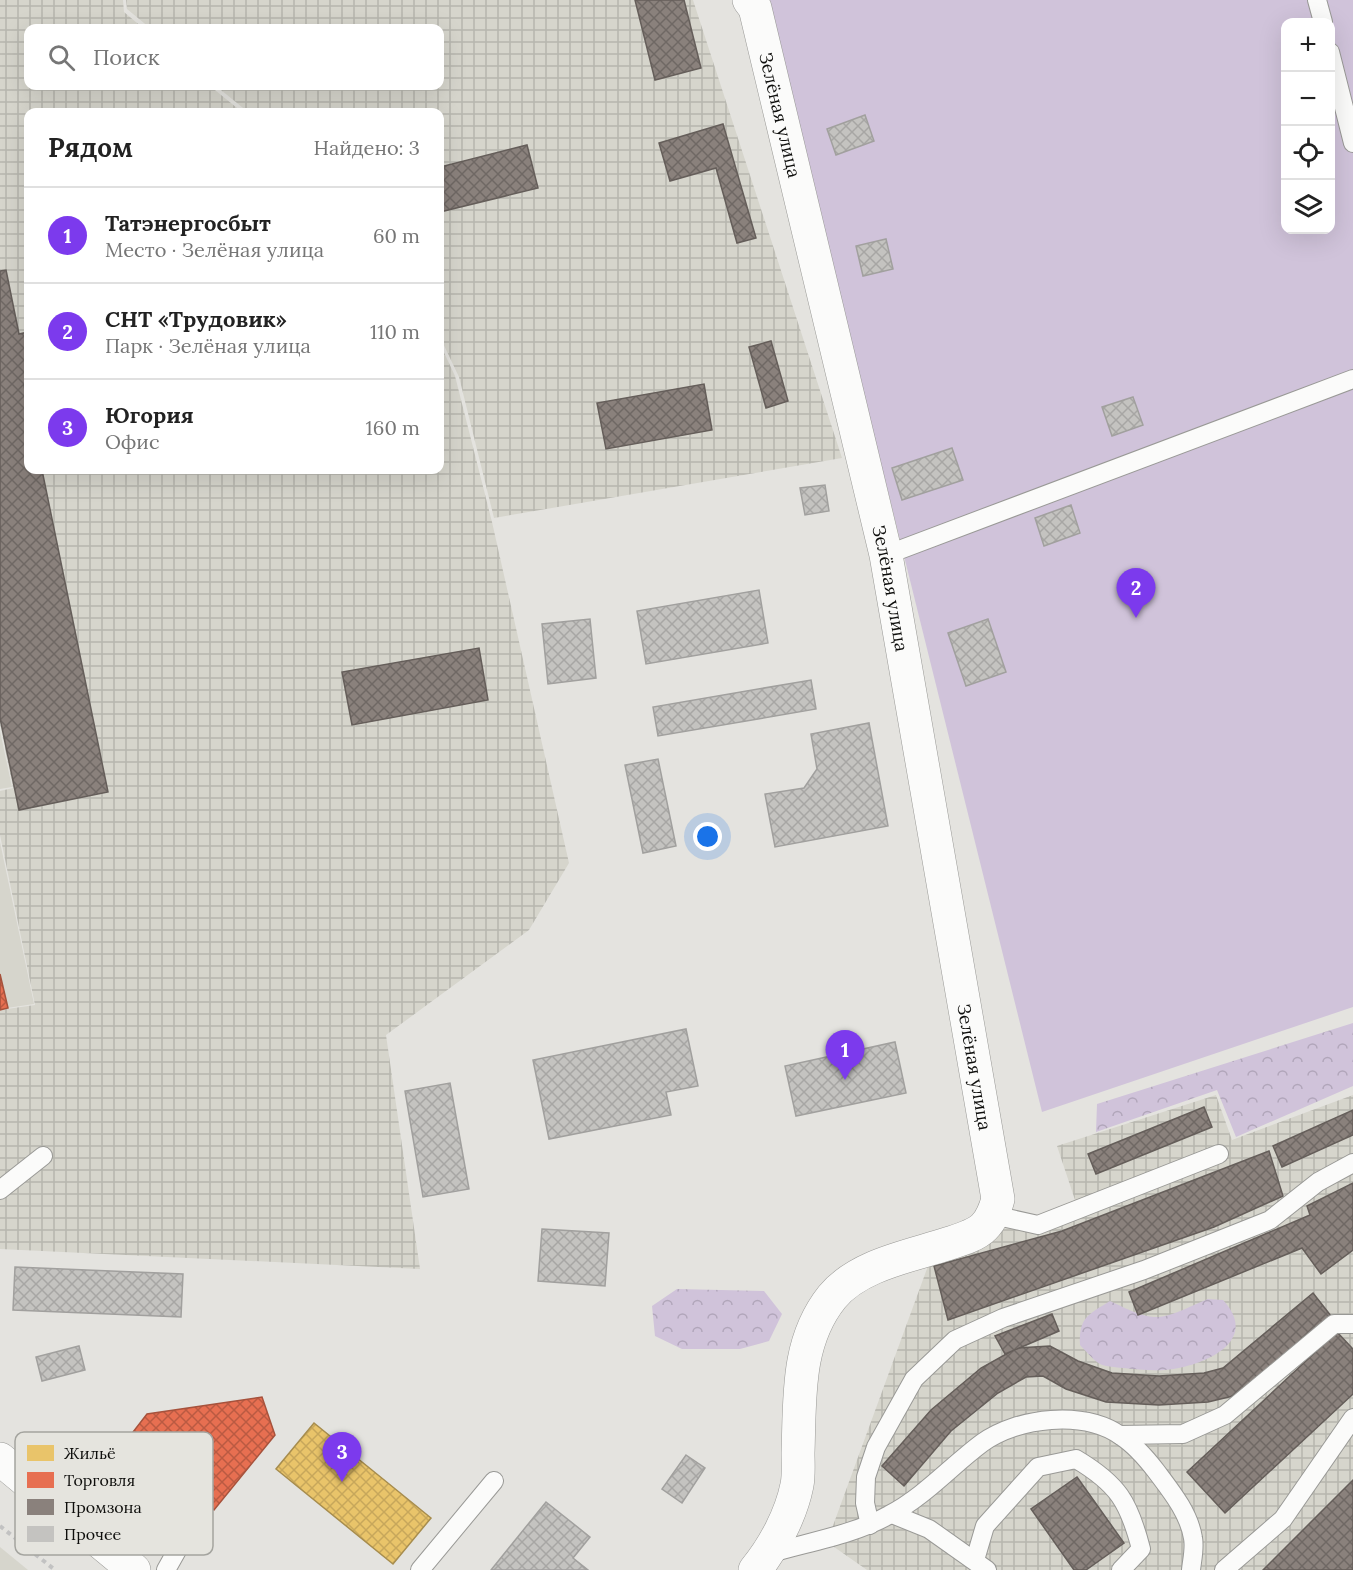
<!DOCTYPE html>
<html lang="ru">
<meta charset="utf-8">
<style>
:root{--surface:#fff;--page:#f6f6f6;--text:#222;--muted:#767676;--line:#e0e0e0;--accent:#7c3aed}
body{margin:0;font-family:Lora,serif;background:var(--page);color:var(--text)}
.controls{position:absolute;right:18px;top:18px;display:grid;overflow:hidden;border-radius:12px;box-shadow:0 6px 24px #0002}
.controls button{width:54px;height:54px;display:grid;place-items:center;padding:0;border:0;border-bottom:2px solid var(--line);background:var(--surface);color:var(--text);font:30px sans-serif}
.you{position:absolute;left:708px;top:837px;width:21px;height:21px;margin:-15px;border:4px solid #fff;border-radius:50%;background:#1a73e8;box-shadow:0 0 0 9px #1a73e833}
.badge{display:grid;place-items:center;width:39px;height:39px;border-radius:50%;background:var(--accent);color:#fff;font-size:20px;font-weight:700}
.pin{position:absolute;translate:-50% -50px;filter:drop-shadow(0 2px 3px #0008)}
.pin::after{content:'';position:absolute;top:32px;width:21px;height:18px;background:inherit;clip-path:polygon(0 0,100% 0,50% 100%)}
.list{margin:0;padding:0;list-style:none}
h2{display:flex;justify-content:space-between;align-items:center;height:78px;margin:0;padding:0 24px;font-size:26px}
h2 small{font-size:20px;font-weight:400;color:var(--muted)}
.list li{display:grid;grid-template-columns:39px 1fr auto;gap:18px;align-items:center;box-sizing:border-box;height:96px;padding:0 24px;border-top:2px solid var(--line)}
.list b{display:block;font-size:22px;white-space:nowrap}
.list p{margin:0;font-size:20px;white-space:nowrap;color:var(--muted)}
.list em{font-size:20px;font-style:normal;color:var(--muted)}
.icon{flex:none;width:33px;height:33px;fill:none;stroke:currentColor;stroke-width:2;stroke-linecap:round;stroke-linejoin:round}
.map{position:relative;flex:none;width:1353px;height:1570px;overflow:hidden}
.search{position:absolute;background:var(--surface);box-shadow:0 6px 24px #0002;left:24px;top:24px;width:420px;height:66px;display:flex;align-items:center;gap:15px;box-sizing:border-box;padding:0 21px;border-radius:12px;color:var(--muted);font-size:22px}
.panel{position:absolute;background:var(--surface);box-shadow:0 6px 24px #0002;left:24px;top:108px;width:420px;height:366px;border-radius:12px}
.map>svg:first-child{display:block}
.built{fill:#d6d5cc}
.industrial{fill:url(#industrial-grid)}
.forest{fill:url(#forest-crowns)}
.garden{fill:#d0c3da;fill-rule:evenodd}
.homes{fill:url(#homes-cross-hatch);stroke:#a78d4e;stroke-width:1.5}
.shops{fill:url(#shops-cross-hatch);stroke:#a6523c;stroke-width:1.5}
.industry{fill:url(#industry-cross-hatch);stroke:#655e5a;stroke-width:1.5}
.building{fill:url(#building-cross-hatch);stroke:#a1a09e;stroke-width:1.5}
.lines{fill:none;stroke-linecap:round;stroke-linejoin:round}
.service-casing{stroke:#999996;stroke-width:20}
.minor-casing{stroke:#999996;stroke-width:34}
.tertiary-casing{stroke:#999996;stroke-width:34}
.path{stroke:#c2c2c2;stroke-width:4;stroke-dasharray:4.5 4.5;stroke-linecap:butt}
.service{stroke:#fbfbfa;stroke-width:18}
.minor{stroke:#fbfbfa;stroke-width:33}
.tertiary{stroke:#fbfbfa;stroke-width:33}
.labels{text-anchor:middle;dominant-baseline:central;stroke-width:6;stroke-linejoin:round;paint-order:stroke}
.street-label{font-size:18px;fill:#0e0e0c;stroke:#e5e4de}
.key{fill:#e5e4de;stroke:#a4a49f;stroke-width:1.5}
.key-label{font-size:16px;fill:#0e0e0c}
</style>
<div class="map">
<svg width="1353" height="1570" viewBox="0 0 1353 1570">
<defs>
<pattern id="industrial-grid" width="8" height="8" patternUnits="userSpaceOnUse" patternTransform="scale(1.5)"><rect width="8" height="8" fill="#d6d5cc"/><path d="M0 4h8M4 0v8" fill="none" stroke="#b6b6ae"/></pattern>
<pattern id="forest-crowns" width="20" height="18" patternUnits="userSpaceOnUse" patternTransform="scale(1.5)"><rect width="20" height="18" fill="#d0c3da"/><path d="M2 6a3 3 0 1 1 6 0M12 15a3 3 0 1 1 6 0" fill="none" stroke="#b1a6ba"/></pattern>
<pattern id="homes-cross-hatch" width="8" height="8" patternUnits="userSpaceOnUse" patternTransform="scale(1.5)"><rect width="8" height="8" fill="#e9c46a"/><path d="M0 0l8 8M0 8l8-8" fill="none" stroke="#c7a75b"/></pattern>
<pattern id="shops-cross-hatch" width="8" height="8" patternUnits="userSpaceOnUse" patternTransform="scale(1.5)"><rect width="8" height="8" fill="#e76f51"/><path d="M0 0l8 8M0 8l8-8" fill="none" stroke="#ba5a42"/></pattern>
<pattern id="industry-cross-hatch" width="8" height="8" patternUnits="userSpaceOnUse" patternTransform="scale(1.5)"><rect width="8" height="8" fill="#8a817c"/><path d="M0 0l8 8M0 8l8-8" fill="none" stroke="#6f6864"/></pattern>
<pattern id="building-cross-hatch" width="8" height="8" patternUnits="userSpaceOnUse" patternTransform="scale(1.5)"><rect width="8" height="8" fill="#c4c3c0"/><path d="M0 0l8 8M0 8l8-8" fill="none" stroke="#a7a6a4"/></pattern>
</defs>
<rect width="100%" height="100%" fill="#e4e3df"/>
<g class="built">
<polygon points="0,731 12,787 0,789"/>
<polygon points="0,842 34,1004 0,1009"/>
<polygon points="0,1547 28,1570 0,1570"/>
</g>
<g class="industrial">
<polygon points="0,0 123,0 124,12 143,28 28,28 28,86 210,86 242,112 28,112 28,470 440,470 440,344 455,376 492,522 569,863 529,930 386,1035 420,1269 0,1249 0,1010 35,1005 0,835 0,791 13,788 0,724"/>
<polygon points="126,0 693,0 842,458 494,518 459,377 440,337 440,112 248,112 216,86 440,86 440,28 150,28 127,9"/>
<polygon points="1216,1095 1232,1140 1353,1095 1353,1570 867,1570 827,1542 932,1255 1076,1203 1057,1146"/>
</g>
<g class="forest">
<polygon points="1353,1023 1353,1086 1236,1137 1217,1090 1096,1132 1097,1104"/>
<polygon points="677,1289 764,1291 782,1314 769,1341 740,1349 682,1349 655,1336 652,1306"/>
<path d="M1208 1299 1223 1300C1258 1338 1213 1361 1179 1368 1161 1372 1141 1370 1123 1368 1116 1367 1106 1367 1100 1364 1093 1360 1086 1351 1080 1345 1079 1317 1088 1315 1110 1301 1159 1325 1159 1320 1208 1299Z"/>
</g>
<path class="garden" d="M766 0H1353V1007L1042 1112ZM1286 22H1330V230H1286Z"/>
<polygon class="homes" points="314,1423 431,1518 393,1564 276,1469"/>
<g class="shops">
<polygon points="0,974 8,1008 0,1010"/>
<polygon points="262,1397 275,1435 214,1510 126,1441 147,1414"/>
</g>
<g class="industry">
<polygon points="635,0 684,0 701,68 655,80"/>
<polygon points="723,124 756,238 737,243 716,168 670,181 659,143"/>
<polygon points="527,145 538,188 440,212 440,167"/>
<polygon points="6,270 19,334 28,332 28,384 24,385 28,406 28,470 42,470 108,792 19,810 0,718 0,271"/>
<polygon points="771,341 788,401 766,408 749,347"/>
<polygon points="704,384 712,430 606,449 597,403"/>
<polygon points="479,648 488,700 352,725 342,672"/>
<polygon points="1204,1107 1212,1127 1096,1174 1088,1154"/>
<polygon points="1353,1110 1353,1135 1282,1167 1273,1146"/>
<polygon points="1269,1151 1283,1196 1214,1227 948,1320 934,1266 1062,1231"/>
<polygon points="1353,1183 1353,1250 1321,1274 1302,1248 1138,1315 1129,1292 1310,1215 1307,1206"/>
<polygon points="1313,1293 1331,1316 1237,1395 1208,1402 1159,1405 1106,1402 1066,1389 1043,1376 1026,1377 998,1393 951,1431 904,1486 882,1466 931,1410 981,1368 1017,1348 1050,1346 1078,1361 1112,1373 1159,1376 1204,1373 1223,1368"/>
<polygon points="1052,1314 1059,1331 1005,1354 995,1336"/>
<polygon points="1337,1332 1353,1349 1353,1394 1225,1513 1187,1472"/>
<polygon points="1077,1477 1124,1543 1086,1570 1074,1570 1031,1509"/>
<polygon points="1353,1480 1353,1570 1263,1570"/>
</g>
<g class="building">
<polygon points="865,115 874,141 836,155 827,129"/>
<polygon points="886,239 893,269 863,276 856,246"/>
<polygon points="1133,397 1143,425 1112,436 1102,407"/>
<polygon points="952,448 963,480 902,500 892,468"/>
<polygon points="825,485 829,511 805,515 800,488"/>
<polygon points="1071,505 1080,533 1044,546 1035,518"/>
<polygon points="759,590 768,643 646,664 637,611"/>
<polygon points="590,619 596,678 548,684 542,624"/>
<polygon points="988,619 1006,672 966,686 948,633"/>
<polygon points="811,680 816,709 658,736 653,707"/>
<polygon points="869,723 888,826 775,847 765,794 804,788 817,769 811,734"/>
<polygon points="658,759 676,846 643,853 625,765"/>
<polygon points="686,1029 698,1086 666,1092 671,1115 549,1139 533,1060"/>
<polygon points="895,1042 906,1093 796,1116 785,1066"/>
<polygon points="450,1083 469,1189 423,1197 405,1091"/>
<polygon points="542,1229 609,1233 605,1286 538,1281"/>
<polygon points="15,1267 183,1274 181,1317 13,1310"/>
<polygon points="79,1346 85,1370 42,1381 36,1357"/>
<polygon points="686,1455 705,1468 682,1503 662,1489"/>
<polygon points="546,1502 590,1537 573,1558 588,1570 491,1570"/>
</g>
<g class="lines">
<defs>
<g id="service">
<polyline points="1317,0 1323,22"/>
<polyline points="1330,52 1353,143"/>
<polyline points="886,555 1353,379"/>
<polyline points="0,1190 43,1156"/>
<polyline points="993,1215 1038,1225 1219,1154"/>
<polyline points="1120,1435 1183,1434 1225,1415 1334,1324 1353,1324"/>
<polyline points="45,1496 76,1460 184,1538 166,1570"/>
<polyline points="892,1514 929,1529 987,1570"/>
<polyline points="870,1525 865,1503 866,1477 876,1447 914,1379 955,1340 1003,1318 1144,1270 1270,1220 1318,1182 1353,1163"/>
<path d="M768 1554C808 1542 853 1535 889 1515 924 1497 951 1466 982 1443 1018 1417 1084 1410 1121 1436 1135 1445 1146 1458 1156 1471 1171 1491 1189 1513 1193 1538 1195 1548 1192 1560 1191 1570"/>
<path d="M975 1560 985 1526 1038 1467 1076 1459C1118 1484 1129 1502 1141 1549L1121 1570"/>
<polyline points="420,1570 494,1481"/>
<polyline points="1224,1570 1283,1519 1353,1418"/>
</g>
<g id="minor">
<path id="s1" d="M749 0 755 8 886 555 998 1199C995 1210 992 1219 984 1227 975 1236 959 1240 947 1244 910 1256 858 1265 832 1297 796 1342 800 1398 798 1453 798 1463 799 1475 797 1485 791 1515 774 1547 755 1570"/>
</g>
<polyline id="tertiary" points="0,1459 134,1570"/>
</defs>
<use href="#service" class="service-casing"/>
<use href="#minor" class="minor-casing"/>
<use href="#tertiary" class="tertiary-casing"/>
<polyline class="path" points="0,1526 55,1570"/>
<use href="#service" class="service"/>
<use href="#minor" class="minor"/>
<use href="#tertiary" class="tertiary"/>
</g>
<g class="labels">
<g class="street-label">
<text stroke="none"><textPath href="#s1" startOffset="120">Зелёная улица</textPath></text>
<text stroke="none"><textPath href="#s1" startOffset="606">Зелёная улица</textPath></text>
<text stroke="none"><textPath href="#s1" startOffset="1092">Зелёная улица</textPath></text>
</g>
</g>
<rect x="15" y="1432" width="198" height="123" rx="9" class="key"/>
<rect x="27" y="1445" width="27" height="16" fill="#e9c46a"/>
<rect x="27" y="1472" width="27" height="16" fill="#e76f51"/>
<rect x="27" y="1499" width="27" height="16" fill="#8a817c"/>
<rect x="27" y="1526" width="27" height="16" fill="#c4c3c0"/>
<g class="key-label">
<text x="64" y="1459">Жильё</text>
<text x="64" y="1486">Торговля</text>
<text x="64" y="1513">Промзона</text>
<text x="64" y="1540">Прочее</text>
</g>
</svg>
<div class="controls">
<button>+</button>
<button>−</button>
<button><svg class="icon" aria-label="locate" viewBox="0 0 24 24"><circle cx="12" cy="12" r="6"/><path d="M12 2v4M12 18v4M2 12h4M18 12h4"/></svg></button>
<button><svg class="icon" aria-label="layers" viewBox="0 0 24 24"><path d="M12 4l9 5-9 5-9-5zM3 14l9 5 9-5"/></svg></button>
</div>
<div class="you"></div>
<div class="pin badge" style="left:845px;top:1080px">1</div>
<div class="pin badge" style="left:1136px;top:618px">2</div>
<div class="pin badge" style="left:342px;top:1482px">3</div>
<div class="search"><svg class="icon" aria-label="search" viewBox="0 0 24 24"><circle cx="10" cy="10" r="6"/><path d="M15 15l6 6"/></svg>Поиск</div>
<section class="panel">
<h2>Рядом<small>Найдено: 3</small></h2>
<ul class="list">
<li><span class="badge">1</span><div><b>Татэнергосбыт</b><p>Место · Зелёная улица</p></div><em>60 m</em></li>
<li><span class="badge">2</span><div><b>СНТ «Трудовик»</b><p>Парк · Зелёная улица</p></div><em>110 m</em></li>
<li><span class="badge">3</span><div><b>Югория</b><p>Офис</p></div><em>160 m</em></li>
</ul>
</section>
</div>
